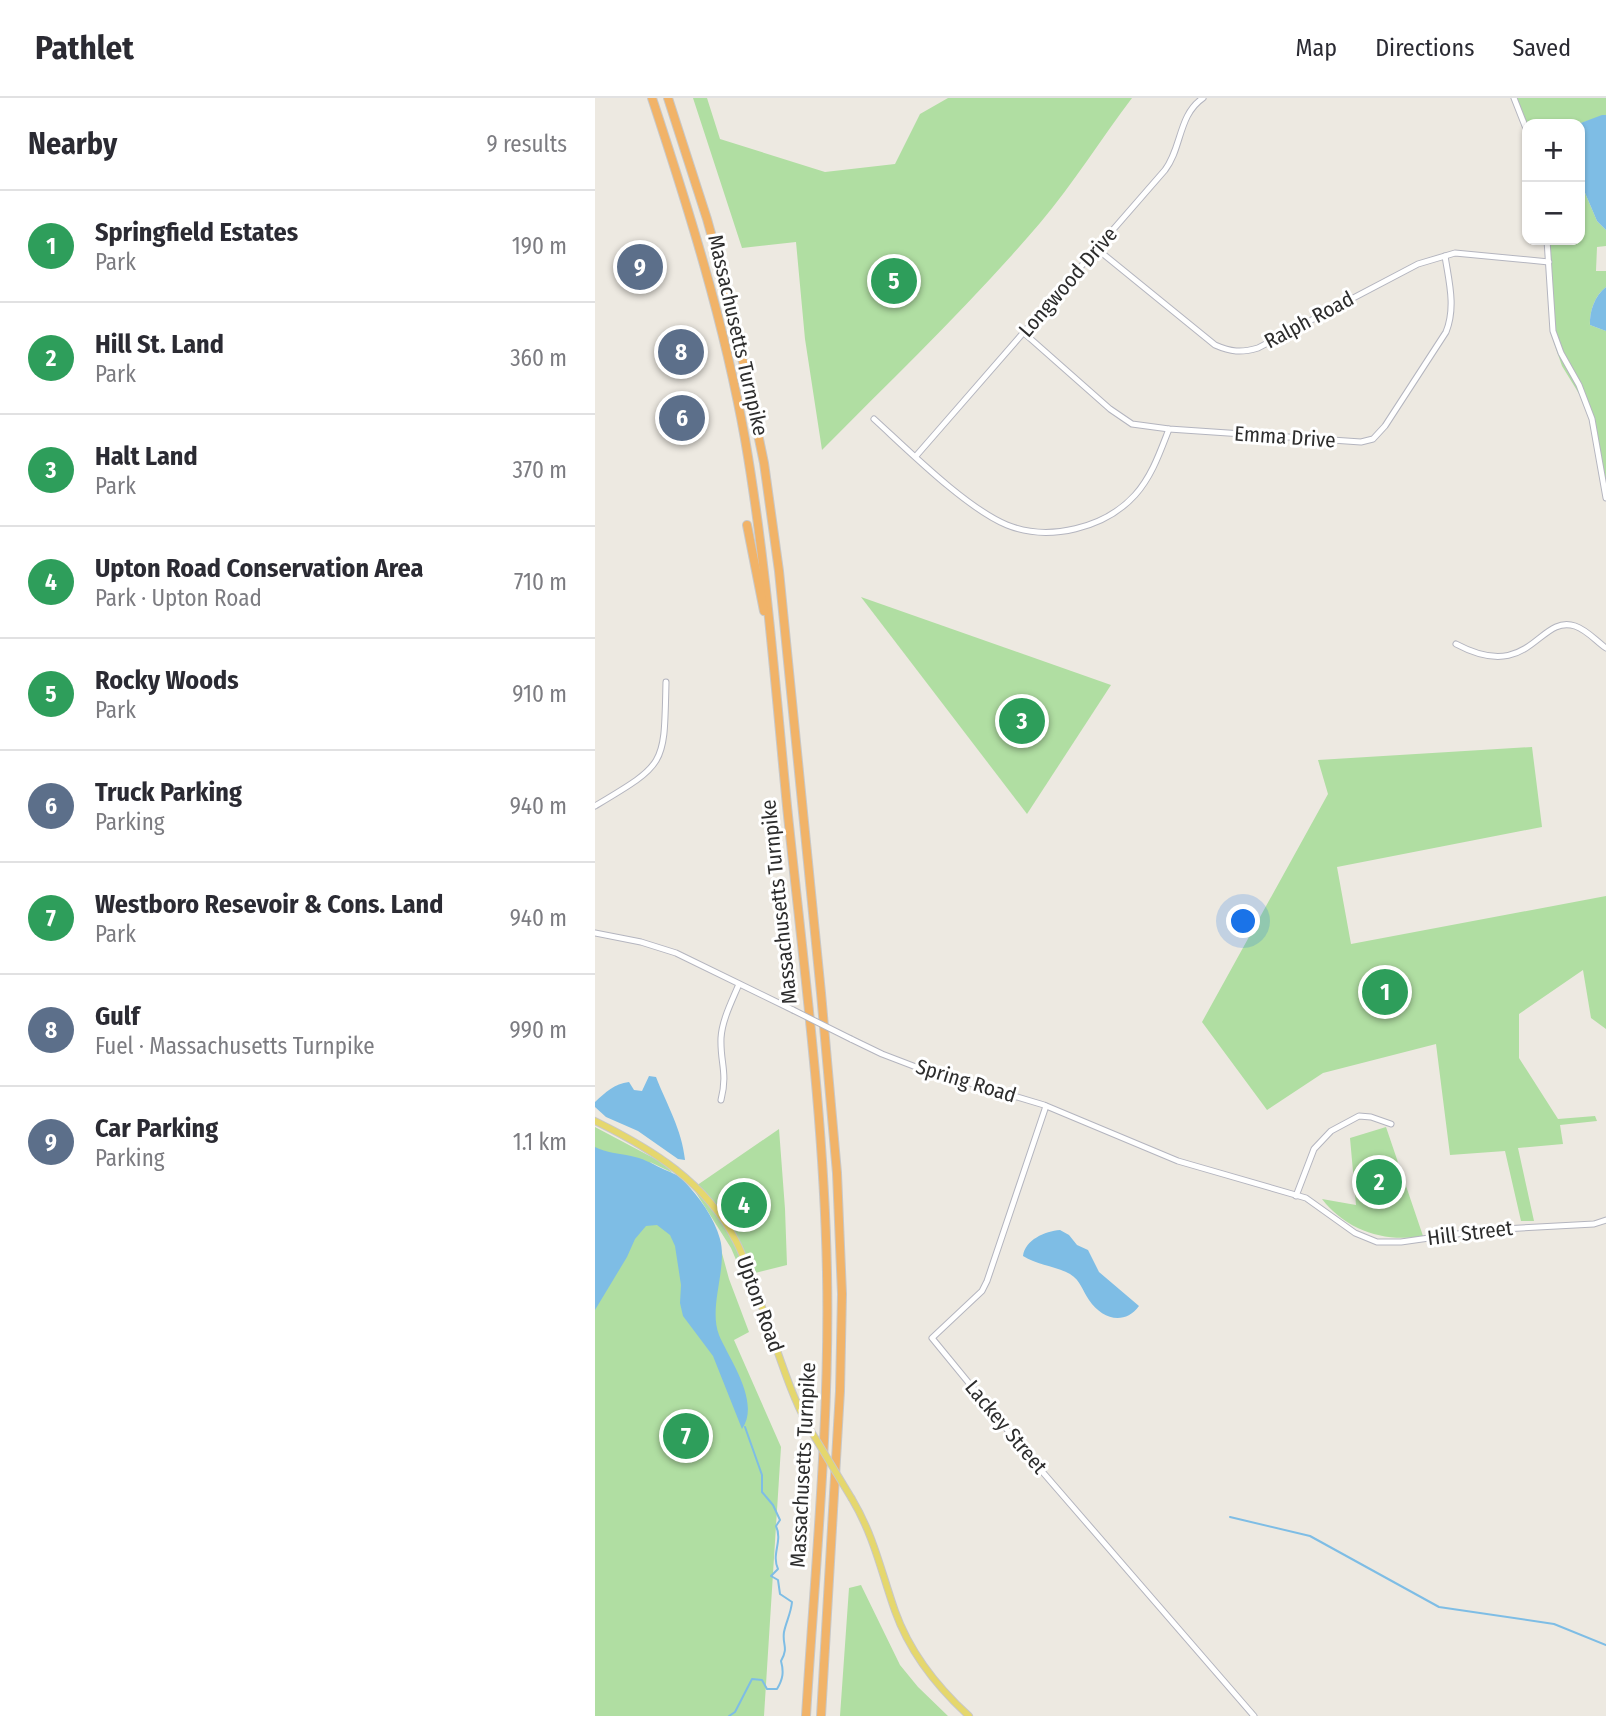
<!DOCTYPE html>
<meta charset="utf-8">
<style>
:root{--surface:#fff;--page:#f2f2f3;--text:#2b2b33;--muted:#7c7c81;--line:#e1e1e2;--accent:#505aeb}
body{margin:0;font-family:"Fira Sans Condensed",sans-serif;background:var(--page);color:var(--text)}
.controls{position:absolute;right:21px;top:21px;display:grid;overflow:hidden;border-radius:14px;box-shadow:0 2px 5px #0004}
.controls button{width:63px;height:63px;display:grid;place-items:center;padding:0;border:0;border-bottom:2px solid var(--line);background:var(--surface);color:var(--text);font:35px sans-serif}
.you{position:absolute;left:649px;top:824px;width:24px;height:24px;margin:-18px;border:5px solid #fff;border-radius:50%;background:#1a73e8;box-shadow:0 0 0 10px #1a73e833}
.badge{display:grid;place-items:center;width:46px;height:46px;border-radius:50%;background:var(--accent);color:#fff;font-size:23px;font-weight:700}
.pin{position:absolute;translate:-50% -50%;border:4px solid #fff;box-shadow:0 2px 7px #0006}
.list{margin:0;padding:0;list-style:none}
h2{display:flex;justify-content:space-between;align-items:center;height:91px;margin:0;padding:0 28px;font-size:30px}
h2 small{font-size:23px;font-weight:400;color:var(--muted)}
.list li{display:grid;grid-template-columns:46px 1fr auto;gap:21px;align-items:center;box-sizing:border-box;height:112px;padding:0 28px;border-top:2px solid var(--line)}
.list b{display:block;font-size:26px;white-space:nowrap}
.list p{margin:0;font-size:23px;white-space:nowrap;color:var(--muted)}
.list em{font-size:23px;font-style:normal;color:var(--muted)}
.map{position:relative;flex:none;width:1011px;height:1618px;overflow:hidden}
header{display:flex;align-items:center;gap:42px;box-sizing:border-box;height:98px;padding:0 35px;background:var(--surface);border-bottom:2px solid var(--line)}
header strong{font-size:33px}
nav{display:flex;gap:38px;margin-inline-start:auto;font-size:24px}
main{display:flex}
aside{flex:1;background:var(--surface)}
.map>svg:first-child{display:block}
.green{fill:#b0dea2}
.water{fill:#7ebde5}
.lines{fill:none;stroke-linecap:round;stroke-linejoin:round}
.stream{stroke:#7ebde5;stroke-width:2}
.minor-casing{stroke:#b4b5bf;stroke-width:7}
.major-casing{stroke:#c8c8c8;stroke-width:8}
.highway-casing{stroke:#c8c8c8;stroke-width:10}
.minor{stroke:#fff;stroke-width:5}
.major{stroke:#e5d76d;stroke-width:6}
.highway{stroke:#f1b368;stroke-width:8}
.minor-bridge-casing{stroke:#b4b5bf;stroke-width:7;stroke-linecap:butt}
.major-bridge-casing{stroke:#c8c8c8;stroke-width:8;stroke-linecap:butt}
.minor-bridge{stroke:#fff;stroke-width:5}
.major-bridge{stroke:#e5d76d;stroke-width:6}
.labels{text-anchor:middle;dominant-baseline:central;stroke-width:6;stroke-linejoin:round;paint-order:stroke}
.street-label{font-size:21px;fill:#2d2d2d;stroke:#fff}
</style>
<header>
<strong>Pathlet</strong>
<nav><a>Map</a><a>Directions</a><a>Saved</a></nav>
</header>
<main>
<aside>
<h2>Nearby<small>9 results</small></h2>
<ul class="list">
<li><span class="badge" style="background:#2e9e5b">1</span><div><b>Springfield Estates</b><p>Park</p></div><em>190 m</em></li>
<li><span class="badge" style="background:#2e9e5b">2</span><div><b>Hill St. Land</b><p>Park</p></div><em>360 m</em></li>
<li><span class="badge" style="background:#2e9e5b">3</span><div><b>Halt Land</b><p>Park</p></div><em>370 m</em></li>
<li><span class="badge" style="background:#2e9e5b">4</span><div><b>Upton Road Conservation Area</b><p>Park · Upton Road</p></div><em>710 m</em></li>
<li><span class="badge" style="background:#2e9e5b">5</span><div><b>Rocky Woods</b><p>Park</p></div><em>910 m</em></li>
<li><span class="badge" style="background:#5c6f8a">6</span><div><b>Truck Parking</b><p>Parking</p></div><em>940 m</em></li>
<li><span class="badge" style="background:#2e9e5b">7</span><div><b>Westboro Resevoir &amp; Cons. Land</b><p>Park</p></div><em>940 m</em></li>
<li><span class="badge" style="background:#5c6f8a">8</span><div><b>Gulf</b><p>Fuel · Massachusetts Turnpike</p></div><em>990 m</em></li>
<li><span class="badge" style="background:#5c6f8a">9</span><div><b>Car Parking</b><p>Parking</p></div><em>1.1 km</em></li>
</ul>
</aside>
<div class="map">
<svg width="1011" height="1618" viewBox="0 0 1011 1618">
<rect width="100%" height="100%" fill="#ede9e1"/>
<g class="green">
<path d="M98 0H112L125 41 230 74 300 66 325 16 353 0H537C506 41 478 86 445 125 377 205 300 278 227 352L210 241 201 144 147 150Z"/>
<polygon points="920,0 1011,0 1011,17 983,26 932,26 932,40"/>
<path d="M985 83 1002 123 1011 132V148L1002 149 1001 173H1011V189C1000 197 994 214 995 227L1011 233V395L1002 339 986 299 967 268 958 242 951 142H985Z"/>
<polygon points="266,499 516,587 432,716"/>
<polygon points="937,649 947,729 742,769 756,846 1011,798 1011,931 996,920 988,872 924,916 924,960 963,1021 1000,1018 1002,1023 965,1027 968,1046 923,1050 939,1123 926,1123 910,1053 855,1057 841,946 728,975 672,1012 607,924 733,696 723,662"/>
<polygon points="0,1029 66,1064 78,1075 55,1064 121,1133 134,1181 154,1234 139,1242 186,1349 169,1618 0,1618"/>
<path d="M791 1029 828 1138C789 1145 751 1132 727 1101L761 1107 755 1040Z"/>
<polygon points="184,1031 190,1111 192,1167 148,1178 136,1150 98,1090"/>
<polygon points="266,1487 305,1567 323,1589 353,1618 245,1618 254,1490"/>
</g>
<g class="water">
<polygon points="1007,17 1011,17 1011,132 1002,123 985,83 985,26 983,26"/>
<path d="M1011 189V233L995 227C994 214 1000 197 1011 189Z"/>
<path d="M54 978 61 979C72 1007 87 1032 90 1062L83 1061 43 1033 11 1019 0 1009V1004C11 994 19 986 34 984L39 992 47 993Z"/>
<path d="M0 1049C12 1055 23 1055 36 1058 47 1060 56 1065 66 1070 74 1074 83 1076 89 1083 104 1099 119 1119 125 1141 133 1170 113 1208 124 1237 134 1261 166 1304 147 1331L118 1258 88 1218 85 1205 86 1187 80 1148 75 1137 62 1127 51 1128 40 1141 32 1159 0 1212Z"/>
<path d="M465 1132 474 1137 482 1147 493 1152 504 1174 544 1208C529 1228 507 1221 494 1202 487 1192 486 1183 475 1176 460 1168 442 1167 428 1158 430 1142 450 1133 465 1132Z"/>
</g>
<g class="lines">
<g class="stream">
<polyline points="635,1419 715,1438 844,1509 959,1526 1011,1547"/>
<path d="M134 1618 140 1614 157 1581 167 1582 172 1591H182C188 1581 189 1574 186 1563 194 1549 187 1547 189 1534 191 1524 196 1515 197 1504L185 1496 183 1482 176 1478 183 1471C176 1456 188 1443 181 1428L185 1422 178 1407 167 1394V1377L150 1329"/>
</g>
<defs>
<g id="minor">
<polyline points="919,0 932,33"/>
<polyline points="952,142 958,233 966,255 984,287 997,321 1011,400"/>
<path d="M502 151 620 247C636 254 646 255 663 250L823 166 860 155 954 164"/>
<path d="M429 235 515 311 537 326 574 331 766 344 778 341 790 328 851 234C861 209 854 184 850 158"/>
<path d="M279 321C313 352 371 410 412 427 454 444 510 430 540 397 557 378 565 354 574 331"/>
<path d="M321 358 570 72C587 50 583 17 608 0"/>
<path d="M861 546C936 586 943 516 980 528 992 532 1001 543 1011 550"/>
<path d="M0 708C72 665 69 668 71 584"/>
<polyline points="0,835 46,844 81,855 198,912"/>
<polyline points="256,941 287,956 321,969 449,1007 583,1063 711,1100 760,1135 782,1144 806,1144 890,1132 999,1126 1011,1122"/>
<path d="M126 1002C133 974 125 965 126 940 127 922 137 903 144 886"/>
<polyline points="451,1008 392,1183 387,1193 337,1240 432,1356 659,1618"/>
<polyline points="701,1098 719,1051 736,1033 764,1018 776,1019 796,1026"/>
</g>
<g id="major">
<path d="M0 1023C57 1051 111 1084 141 1143 156 1173 166 1207 177 1238 188 1269 198 1300 213 1328"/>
<path d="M257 1401C279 1438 286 1473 300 1513 315 1555 341 1588 374 1618"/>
</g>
<g id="highway">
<path d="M57 0C94 112 129 224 150 341 171 462 180 585 192 708 208 863 229 1019 232 1175 235 1322 220 1471 211 1618"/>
<polyline points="73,0 112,121 137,211 169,365 184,473 226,895 242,1075 247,1196 245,1293 226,1618"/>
<polyline points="152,427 169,513"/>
</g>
</defs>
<use href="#minor" class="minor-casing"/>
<use href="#major" class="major-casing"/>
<use href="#highway" class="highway-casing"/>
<use href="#minor" class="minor"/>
<use href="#major" class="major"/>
<use href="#highway" class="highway"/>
<defs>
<polyline id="minor-bridge" points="198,912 256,941"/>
<polyline id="major-bridge" points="213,1328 257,1401"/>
</defs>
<use href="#minor-bridge" class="minor-bridge-casing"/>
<use href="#major-bridge" class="major-bridge-casing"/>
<use href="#minor-bridge" class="minor-bridge"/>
<use href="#major-bridge" class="major-bridge"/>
</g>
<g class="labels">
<g class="street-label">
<text transform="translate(473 184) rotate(-49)">Longwood Drive</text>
<text transform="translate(714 222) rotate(-28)">Ralph Road</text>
<text transform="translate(143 237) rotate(77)">Massachusetts Turnpike</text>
<text transform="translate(690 339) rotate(4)">Emma Drive</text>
<text transform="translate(184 804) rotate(-96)">Massachusetts Turnpike</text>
<text transform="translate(371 983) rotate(17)">Spring Road</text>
<text transform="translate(875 1135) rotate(-7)">Hill Street</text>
<text transform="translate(165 1206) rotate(70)">Upton Road</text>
<text transform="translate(411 1329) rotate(50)">Lackey Street</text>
<text transform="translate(208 1367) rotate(-87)">Massachusetts Turnpike</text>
</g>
</g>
</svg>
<div class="controls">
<button>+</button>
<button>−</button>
</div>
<div class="you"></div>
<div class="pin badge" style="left:790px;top:894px;background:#2e9e5b">1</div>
<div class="pin badge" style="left:784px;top:1084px;background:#2e9e5b">2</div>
<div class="pin badge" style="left:427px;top:623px;background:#2e9e5b">3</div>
<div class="pin badge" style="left:149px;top:1107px;background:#2e9e5b">4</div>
<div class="pin badge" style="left:299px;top:183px;background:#2e9e5b">5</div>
<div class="pin badge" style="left:87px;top:320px;background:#5c6f8a">6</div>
<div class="pin badge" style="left:91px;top:1338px;background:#2e9e5b">7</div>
<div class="pin badge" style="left:86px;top:254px;background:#5c6f8a">8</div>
<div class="pin badge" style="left:45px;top:169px;background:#5c6f8a">9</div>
</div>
</main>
